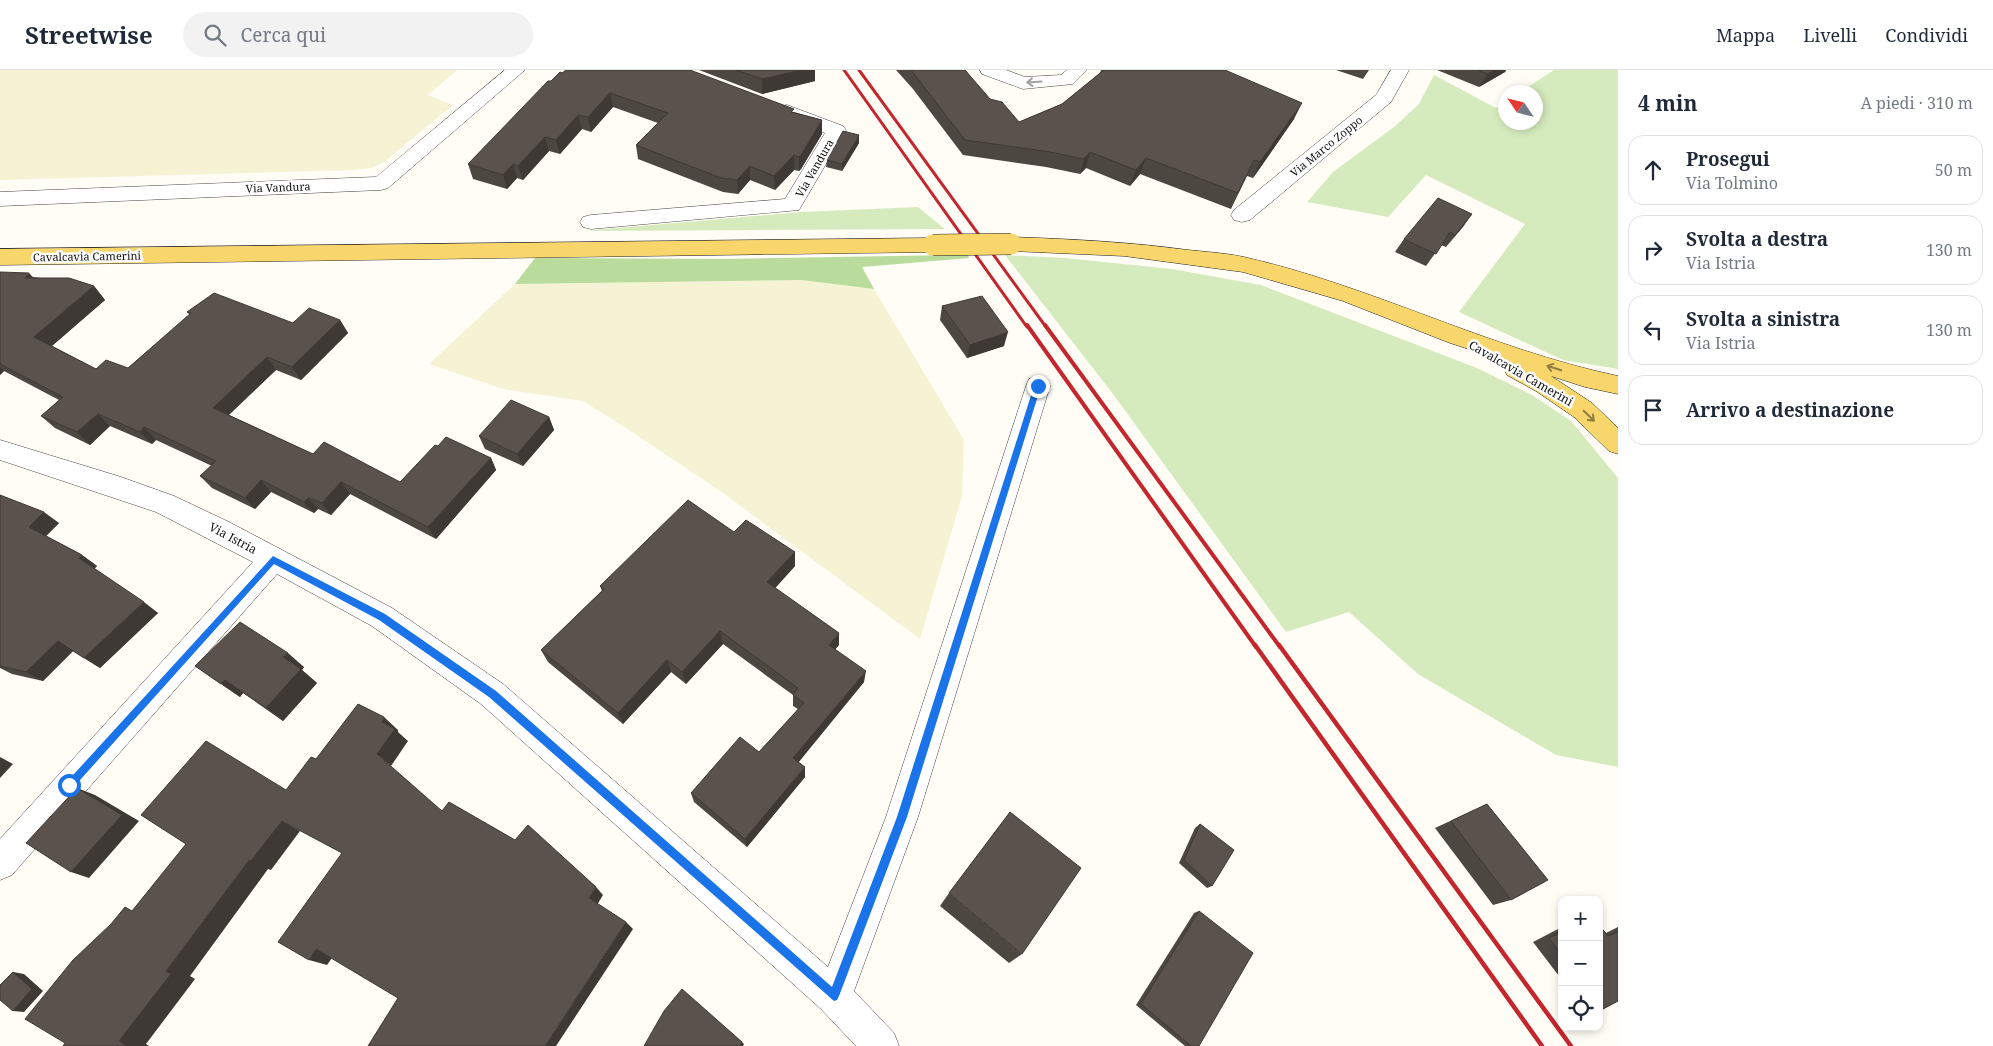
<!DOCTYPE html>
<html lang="it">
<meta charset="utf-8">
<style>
:root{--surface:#fff;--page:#f2f2f3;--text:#1f2937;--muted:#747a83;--line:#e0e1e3}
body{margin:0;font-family:"Noto Serif",serif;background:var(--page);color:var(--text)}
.controls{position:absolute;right:15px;bottom:15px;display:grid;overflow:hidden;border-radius:10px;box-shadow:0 2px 8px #0003}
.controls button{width:45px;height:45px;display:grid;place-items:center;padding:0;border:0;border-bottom:1px solid var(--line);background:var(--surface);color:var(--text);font:25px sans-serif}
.compass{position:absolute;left:1498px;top:15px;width:45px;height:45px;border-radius:50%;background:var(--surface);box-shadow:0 2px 8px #0003;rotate:305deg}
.stop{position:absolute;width:15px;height:15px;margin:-11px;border:4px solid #1a73e8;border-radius:50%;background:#fff}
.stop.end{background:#1a73e8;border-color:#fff;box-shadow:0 1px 5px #0008}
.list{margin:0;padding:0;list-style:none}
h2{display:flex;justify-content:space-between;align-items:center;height:65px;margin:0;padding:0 20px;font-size:21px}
h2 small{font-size:16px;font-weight:400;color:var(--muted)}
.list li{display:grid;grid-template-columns:32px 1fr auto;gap:15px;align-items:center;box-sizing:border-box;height:70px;margin:0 10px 10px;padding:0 10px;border:1px solid var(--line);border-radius:15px}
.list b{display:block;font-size:19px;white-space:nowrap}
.list p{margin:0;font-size:16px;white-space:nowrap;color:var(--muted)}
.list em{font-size:16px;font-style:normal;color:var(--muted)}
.icon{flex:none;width:28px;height:28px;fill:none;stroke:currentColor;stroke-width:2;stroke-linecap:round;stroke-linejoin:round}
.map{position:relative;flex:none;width:1618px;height:976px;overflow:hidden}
header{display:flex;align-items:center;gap:30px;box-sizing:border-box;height:70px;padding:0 25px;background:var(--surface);border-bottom:1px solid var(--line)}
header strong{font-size:24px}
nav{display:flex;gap:28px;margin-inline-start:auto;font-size:18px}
.search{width:350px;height:45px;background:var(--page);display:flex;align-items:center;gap:12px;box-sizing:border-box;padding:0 18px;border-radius:28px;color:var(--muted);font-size:19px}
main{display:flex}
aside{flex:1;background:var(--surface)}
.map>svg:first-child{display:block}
.farmland{fill:#f6f3d4}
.green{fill:#d5ebbd}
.forest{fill:#b9dc9c}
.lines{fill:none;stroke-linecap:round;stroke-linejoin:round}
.minor-casing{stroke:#444;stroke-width:1}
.major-casing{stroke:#222;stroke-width:1}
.minor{fill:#fff;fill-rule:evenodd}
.major{fill:#f9d66b;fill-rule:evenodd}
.rail-far2{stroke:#c4262e;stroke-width:3}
.rail-far1{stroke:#c4262e;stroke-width:4}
.rail{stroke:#c4262e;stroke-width:4.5}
.major-bridge-casing{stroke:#222;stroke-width:22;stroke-linecap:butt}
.major-bridge{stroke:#f9d66b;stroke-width:21}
.wall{fill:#4d4742}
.shaded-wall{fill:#3f3936}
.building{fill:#5a524d;stroke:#3f3936}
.oneway{stroke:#a0a0a0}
.oneway2{stroke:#917d42}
.route{fill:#1a73e8}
.labels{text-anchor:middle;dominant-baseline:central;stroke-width:5;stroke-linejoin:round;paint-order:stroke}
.far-street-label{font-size:11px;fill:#111;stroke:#fff}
.street-label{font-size:12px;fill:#111;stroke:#fff}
</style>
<header>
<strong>Streetwise</strong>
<div class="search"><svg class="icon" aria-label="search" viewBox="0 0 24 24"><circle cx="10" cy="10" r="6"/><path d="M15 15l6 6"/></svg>Cerca qui</div>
<nav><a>Mappa</a><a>Livelli</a><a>Condividi</a></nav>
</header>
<main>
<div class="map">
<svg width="1618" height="976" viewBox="0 0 1618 976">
<rect width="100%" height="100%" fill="#fffdf5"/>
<g class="farmland">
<polygon points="0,0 457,0 428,25 453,35 384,92 371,98 354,100 0,110"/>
<polygon points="801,210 874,219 964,370 962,426 920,569 723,423 629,360 583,331 503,319 429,294 515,214"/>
</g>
<g class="green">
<polygon points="1554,0 1618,0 1618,299 1563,290 1459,242 1525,154 1426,105 1388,147 1307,132 1333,102 1394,57 1419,34 1434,5 1496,38 1505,32 1506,52 1536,52 1536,22 1520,22"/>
<polygon points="918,137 945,159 584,161 802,142"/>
<polygon points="1005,185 1065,188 1172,199 1261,215 1477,298 1532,325 1571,351 1618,408 1618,697 1556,685 1418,604 1349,542 1286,562 1113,324"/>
</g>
<polygon class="forest" points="954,185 968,185 969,188 862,197 874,219 801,210 515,214 535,188 725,189"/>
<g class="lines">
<defs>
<g id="minor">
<polygon points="505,0 525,0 388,118 381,120 0,136 0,122 376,107"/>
<polygon points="980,0 1006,0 1025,7 1061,5 1067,0 1087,0 1073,14 1023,19 982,4"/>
<polygon points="1391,0 1409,0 1391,32 1250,150 1242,152 1234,150 1231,145 1234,140 1376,25"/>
<polygon points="787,35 843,56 846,60 799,140 591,159 583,157 580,152 583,147 591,145 785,129 825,63 780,45 777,41 780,37"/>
<polygon points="1038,307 1047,309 1050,316 918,747 854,921 894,963 899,976 856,976 821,939 481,634 372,556 277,504 12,805 0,810 0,769 253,492 156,442 0,390 0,370 121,407 174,426 229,452 392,538 503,614 828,897 886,747 1026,316 1029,309"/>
</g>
<g id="major">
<path d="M1011 167C1071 169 1129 172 1188 180 1206 182 1226 183 1244 187 1372 216 1489 279 1618 306V324L1585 317 1551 306 1592 333 1618 358V384L1609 381 1574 347 1536 321 1507 305 1504 299 1509 292 1450 273 1343 231 1243 202 1124 186 1011 181 1003 179 1000 174 1003 169Z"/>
<polygon points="933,168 941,170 944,175 941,180 933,182 0,195 0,179"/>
</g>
</defs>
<use href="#minor" class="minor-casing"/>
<use href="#major" class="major-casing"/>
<use href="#minor" class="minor"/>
<use href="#major" class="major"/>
<g class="rail-far2">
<polyline points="844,0 1027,257"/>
<polyline points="859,0 1046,257"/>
</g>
<g class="rail-far1">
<polyline points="1027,255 1256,577"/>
<polyline points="1045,255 1280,577"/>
</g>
<g class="rail">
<polyline points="1255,575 1542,976"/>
<polyline points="1279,575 1571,976"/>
</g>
<defs>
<polyline id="major-bridge" points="933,175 1011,174"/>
</defs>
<use href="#major-bridge" class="major-bridge-casing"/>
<use href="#major-bridge" class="major-bridge"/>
</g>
<g class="wall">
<polygon points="699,0 815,0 815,11 762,24"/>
<polygon points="896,0 965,0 990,29 1019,52 1062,34 1100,3 1101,0 1225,0 1294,49 1253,108 1247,106 1231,139 1140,104 1130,116 1086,98 1080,104 1046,97 963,85 913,19"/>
<polygon points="1336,0 1369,0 1363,9"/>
<polygon points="1437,0 1506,0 1505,2 1479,17"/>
<polygon points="562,3 794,42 822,50 822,64 801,99 799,101 794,100 775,120 750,110 738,124 723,122 638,89 636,75 658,53 613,37 591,62 582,59 560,84 549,81 523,110 517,108 507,119 473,109 468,94 551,11"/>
<polygon points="859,73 842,101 826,97 827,90"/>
<polygon points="1472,144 1446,177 1441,175 1426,196 1395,182 1404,169"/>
<polygon points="0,202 94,216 105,230 52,276 96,299 128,298 190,245 187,242 293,253 340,250 348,263 301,310 276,300 229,345 313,384 400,412 438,376 491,388 496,400 436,469 350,424 331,445 318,439 314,443 271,422 255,439 212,418 200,406 212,396 156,370 152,374 110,356 90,375 55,358 41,346 59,330 4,301 0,305"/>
<polygon points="942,236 1004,276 967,288 940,250"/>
<polygon points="549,347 554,360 523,396 485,379 479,366"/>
<polygon points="0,425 59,453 46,466 82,485 97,496 94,499 158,543 100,598 73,581 43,611 12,604 0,598"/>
<polygon points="734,462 795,482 795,496 775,518 839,575 835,579 864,612 798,692 805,707 747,777 694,732 691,723 759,682 798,639 793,636 793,625 723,574 686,614 671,602 623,654 548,592 541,580 602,521 600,516"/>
<polygon points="195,596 304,597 302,600 317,613 283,651 243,623 240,627"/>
<polygon points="1487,734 1511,830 1493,835 1435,758"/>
<polygon points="1200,754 1212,816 1207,818 1179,793 1195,758"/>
<polygon points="949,823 1022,884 1009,893 940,836"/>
<polygon points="1199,841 1199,976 1185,976 1136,935 1194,843"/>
<polygon points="1599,855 1606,863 1618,857 1618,931 1603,939 1599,940"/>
<polygon points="1562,857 1562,910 1533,872"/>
</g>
<g class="shaded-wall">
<polygon points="802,0 815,0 815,11 762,24 762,9"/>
<polygon points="1495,0 1506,0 1505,2 1479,17 1488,4"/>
<polygon points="610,23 613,37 591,62 588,47"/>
<polygon points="1302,33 1294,49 1253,108 1260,92"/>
<polygon points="578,45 582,59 560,84 556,70"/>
<polygon points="822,50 822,64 801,99 799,101 799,87"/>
<polygon points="859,65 859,73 842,101 842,94"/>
<polygon points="545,67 549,81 523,110 518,96"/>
<polygon points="1090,82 1086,98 1080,104 1084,89"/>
<polygon points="794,85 794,100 775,120 774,106"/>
<polygon points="1146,88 1140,104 1130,116 1136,100"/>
<polygon points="513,94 517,108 507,119 503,105"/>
<polygon points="750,96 750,110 738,124 737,110"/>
<polygon points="1472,144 1463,157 1446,177 1455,165"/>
<polygon points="29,203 41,216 25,208"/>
<polygon points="94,216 105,230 47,280 34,267"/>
<polygon points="340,250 348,263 301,310 292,297"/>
<polygon points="1008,262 1004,276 967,288 970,275"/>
<polygon points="267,287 276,300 223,350 213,338"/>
<polygon points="0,297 4,301 0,305"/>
<polygon points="98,344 110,356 90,375 77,362"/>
<polygon points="549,347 554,360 523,396 517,384"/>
<polygon points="144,357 156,370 152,374 140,362"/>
<polygon points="491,388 496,400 436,469 428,457"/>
<polygon points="261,410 271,422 255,439 245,428"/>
<polygon points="341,412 350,424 331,445 322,433"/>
<polygon points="308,428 318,439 314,443 304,432"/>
<polygon points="44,442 59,453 44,468 29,457"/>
<polygon points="795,482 795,496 768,526 767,512"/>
<polygon points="82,485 97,496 94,499 79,488"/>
<polygon points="144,532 158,543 100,598 84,588"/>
<polygon points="720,561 723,574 686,614 682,602"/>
<polygon points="839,563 839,575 829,587 829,575"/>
<polygon points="58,571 73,581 43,611 26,602"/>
<polygon points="288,583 304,597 302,600 317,613 283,651 266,638 283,587"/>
<polygon points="667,590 671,602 623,654 618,643"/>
<polygon points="866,601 864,612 794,698 793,688"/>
<polygon points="225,610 243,623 240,627 221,614"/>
<polygon points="384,647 398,660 398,662 408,671 391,696 455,751 377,684 382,652"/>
<polygon points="0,687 13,694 0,708"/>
<polygon points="805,697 805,707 747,777 745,769"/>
<polygon points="77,718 95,725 139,751 89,808 71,802"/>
<polygon points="282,751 300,761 271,800 268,799 190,906 195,909 146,974 149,976 126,976 119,971 166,901 249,790"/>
<polygon points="596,817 603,825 597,835 589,828"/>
<polygon points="626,852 633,859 556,976 545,976"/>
<polygon points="316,879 334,885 327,895 309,890"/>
<polygon points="13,902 24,904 43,921 24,942 13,941"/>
<polygon points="742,972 744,974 743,976 739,976"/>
</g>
<g class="building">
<polygon points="566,0 690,0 794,39 791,42 822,50 801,85 799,87 794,85 774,106 750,96 737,110 721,108 636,75 668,43 610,23 588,47 578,45 556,70 545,67 518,96 513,94 503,105 468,94 548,11 551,11 560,2 562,3"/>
<polygon points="736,0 802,0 762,9"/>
<polygon points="911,0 965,0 990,29 1002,32 1019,52 1062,34 1104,0 1225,0 1302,33 1260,92 1254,90 1238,123 1146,88 1136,100 1090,82 1084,89 1050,82 965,70"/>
<polygon points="1478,0 1495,0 1488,4"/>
<polygon points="843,61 859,65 842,94 827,90"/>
<polygon points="1438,128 1472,144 1455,165 1450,162 1436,184 1404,169"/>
<polygon points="0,202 29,203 25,208 69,208 94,216 34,267 96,299 106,290 128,298 191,243 187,242 214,223 293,253 309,238 340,250 292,297 267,287 213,338 313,384 324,372 400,412 435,375 438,376 446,367 491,388 428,457 341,412 322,433 308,428 304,432 261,410 245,428 200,406 216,391 144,357 140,362 98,344 77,362 41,346 63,327 0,294"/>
<polygon points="982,226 1008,262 970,275 942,236"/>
<polygon points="511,330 549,347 517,384 479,366"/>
<polygon points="0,425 44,442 29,457 82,485 79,488 144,532 84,588 58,571 26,602 0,596"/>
<polygon points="688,430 734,462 746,450 795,482 767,512 839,563 829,575 866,601 793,688 805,697 745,769 691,723 740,667 759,682 804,633 793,625 798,618 720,561 682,602 667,590 618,643 541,580 604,519 600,516"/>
<polygon points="240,552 288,583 283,587 301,599 266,638 225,610 221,614 195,596"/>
<polygon points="358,634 384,647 382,652 395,659 377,684 442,741 449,732 515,770 528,755 596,817 589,828 626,852 545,976 368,976 398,928 316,879 309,890 278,872 342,783 282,751 251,791 249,790 166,901 171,904 119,971 126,976 63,976 65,973 25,949 73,890 111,854 125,837 132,841 186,774 141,745 206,671 286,720 311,687 316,689"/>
<polygon points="77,718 122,745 71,802 26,773"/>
<polygon points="1487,734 1548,810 1511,830 1451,751"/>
<polygon points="1010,742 1081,798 1022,884 949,823"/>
<polygon points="1200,754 1234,780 1212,816 1184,790"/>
<polygon points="1199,841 1253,883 1199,976 1191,976 1141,934"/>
<polygon points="1599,855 1608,866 1618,862 1618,931 1603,939 1599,934"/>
<polygon points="1562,862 1562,886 1549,868"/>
<polygon points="13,902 32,919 13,941 0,930 0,915"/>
<polygon points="682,919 742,972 739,976 644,976 664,941"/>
</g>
<defs><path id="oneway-shaft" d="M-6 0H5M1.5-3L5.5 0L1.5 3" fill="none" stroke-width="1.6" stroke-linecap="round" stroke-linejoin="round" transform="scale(1.25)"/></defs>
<use class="oneway" href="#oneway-shaft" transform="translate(1034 12) rotate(176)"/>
<g class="oneway2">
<use href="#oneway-shaft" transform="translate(1554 298) rotate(-162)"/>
<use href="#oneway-shaft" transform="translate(1589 346) rotate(44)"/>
</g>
<polygon class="route" points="1038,313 1041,316 907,747 839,926 837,930 834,931 489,627 379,550 274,494 72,719 65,719 64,715 273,486 385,544 496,621 832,917 897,747 1034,316"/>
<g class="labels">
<g class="far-street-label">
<text transform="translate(1326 76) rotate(-39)">Via Marco Zoppo</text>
<text transform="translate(814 98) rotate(-60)">Via Vandura</text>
<text transform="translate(278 117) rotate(-2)">Via Vandura</text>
<text transform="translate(87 186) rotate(-1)">Cavalcavia Camerini</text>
</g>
<g class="street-label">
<text transform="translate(1521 303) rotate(30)">Cavalcavia Camerini</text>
<text transform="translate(233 468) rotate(28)">Via Istria</text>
</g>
</g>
</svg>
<div class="controls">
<button>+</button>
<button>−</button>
<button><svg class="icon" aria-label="locate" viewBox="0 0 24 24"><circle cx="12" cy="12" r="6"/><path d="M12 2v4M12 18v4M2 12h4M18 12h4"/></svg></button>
</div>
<svg class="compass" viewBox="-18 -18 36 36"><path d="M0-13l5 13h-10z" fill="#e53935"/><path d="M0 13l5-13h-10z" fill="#747a83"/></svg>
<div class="stop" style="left:69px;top:715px"></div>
<div class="stop end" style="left:1038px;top:316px"></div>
</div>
<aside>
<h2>4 min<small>A piedi · 310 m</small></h2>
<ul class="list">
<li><svg class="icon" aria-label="ahead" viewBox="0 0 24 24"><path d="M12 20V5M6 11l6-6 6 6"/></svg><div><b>Prosegui</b><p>Via Tolmino</p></div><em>50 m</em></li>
<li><svg class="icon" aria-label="right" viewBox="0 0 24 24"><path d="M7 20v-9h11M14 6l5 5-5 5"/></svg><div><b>Svolta a destra</b><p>Via Istria</p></div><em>130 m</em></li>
<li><svg class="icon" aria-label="left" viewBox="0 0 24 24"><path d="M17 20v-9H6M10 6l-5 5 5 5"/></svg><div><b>Svolta a sinistra</b><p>Via Istria</p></div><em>130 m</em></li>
<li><svg class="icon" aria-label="arrive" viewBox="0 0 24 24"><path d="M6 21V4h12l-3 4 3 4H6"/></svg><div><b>Arrivo a destinazione</b></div></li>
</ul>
</aside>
</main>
